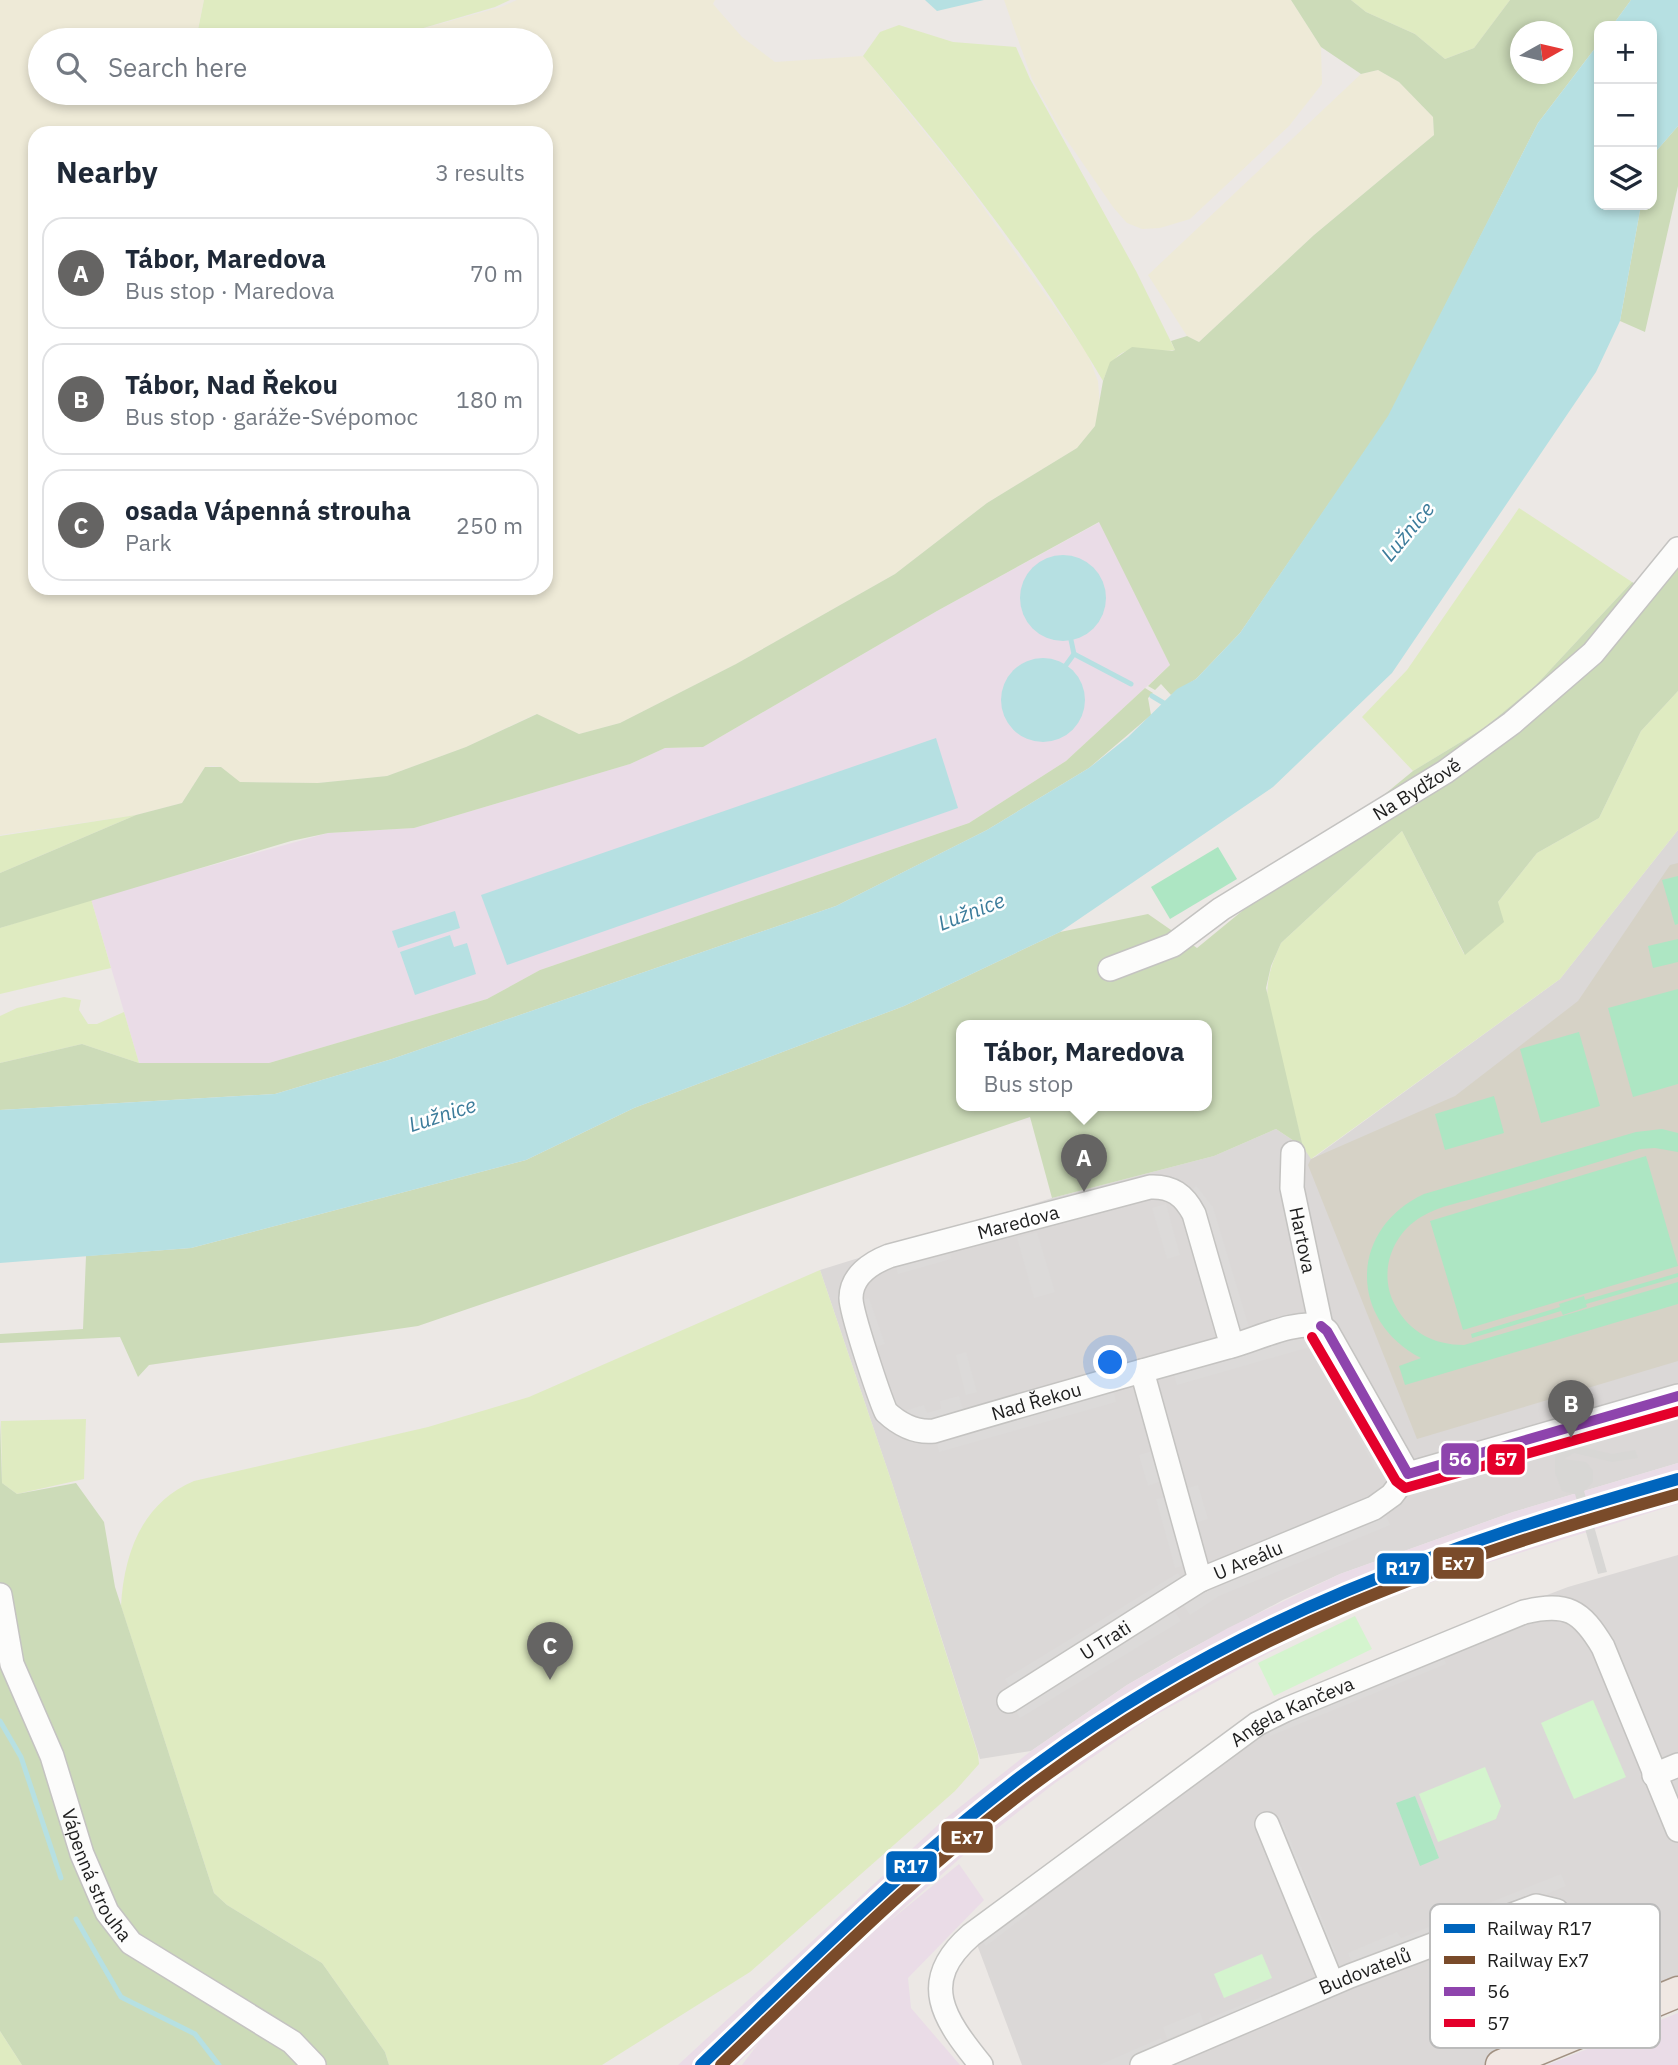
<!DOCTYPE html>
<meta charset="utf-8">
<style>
:root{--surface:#fff;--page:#f6f6f7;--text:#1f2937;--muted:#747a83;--line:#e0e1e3;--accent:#656463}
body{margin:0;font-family:"IBM Plex Sans",sans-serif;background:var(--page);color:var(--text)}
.controls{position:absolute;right:21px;top:21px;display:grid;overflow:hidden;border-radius:14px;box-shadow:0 4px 10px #0003}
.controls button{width:63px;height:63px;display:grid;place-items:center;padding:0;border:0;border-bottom:2px solid var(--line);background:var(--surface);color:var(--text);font:35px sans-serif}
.compass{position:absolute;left:1510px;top:21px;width:63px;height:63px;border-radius:50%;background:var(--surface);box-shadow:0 4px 10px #0003;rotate:82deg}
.you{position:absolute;left:1111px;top:1363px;width:24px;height:24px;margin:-18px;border:5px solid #fff;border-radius:50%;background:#1a73e8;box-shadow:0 0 0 10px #1a73e833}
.badge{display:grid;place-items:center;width:46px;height:46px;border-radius:50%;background:var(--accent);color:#fff;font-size:23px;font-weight:700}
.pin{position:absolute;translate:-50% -58px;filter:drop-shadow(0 2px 4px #0008)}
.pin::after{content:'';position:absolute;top:37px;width:24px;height:21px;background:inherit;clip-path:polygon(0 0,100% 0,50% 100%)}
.popup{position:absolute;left:956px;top:1020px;width:256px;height:91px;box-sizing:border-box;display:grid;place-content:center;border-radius:14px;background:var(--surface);filter:drop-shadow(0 2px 5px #0005);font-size:23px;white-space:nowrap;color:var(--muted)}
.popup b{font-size:26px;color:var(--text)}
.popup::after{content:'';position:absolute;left:50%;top:100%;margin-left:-14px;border:14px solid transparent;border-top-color:var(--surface)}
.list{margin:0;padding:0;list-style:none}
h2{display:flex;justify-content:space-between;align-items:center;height:91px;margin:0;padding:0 28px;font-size:30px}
h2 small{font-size:23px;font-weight:400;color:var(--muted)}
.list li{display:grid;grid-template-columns:46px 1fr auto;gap:21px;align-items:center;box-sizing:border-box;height:112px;margin:0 14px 14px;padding:0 14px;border:2px solid var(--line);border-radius:21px}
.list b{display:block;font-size:26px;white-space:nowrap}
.list p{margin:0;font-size:23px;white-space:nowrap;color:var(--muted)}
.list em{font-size:23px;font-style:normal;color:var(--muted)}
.icon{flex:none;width:38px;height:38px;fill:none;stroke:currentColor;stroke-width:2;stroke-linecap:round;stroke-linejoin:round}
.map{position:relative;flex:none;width:1678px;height:2065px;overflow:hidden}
.search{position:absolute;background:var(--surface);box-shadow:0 4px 10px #0003;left:28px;top:28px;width:525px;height:77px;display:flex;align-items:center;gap:18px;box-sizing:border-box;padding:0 24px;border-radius:38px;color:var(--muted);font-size:26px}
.panel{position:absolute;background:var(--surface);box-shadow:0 4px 10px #0003;left:28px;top:126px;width:525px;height:469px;border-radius:21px}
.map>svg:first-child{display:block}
.residential{fill:#dbd8d7}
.industrial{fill:#eadce7}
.construction{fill:#d6d2c6}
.farmland{fill:#eeead7;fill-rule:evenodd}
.grass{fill:#dfebc1}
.forest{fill:#ccdbb8;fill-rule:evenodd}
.park{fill:#d4f4ce}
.pitch{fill:#ade6c3}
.parking{fill:#dcdad9}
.water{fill:#b6e0e2}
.pier{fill:#d8d7d5}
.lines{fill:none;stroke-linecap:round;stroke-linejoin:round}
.stream{stroke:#b6e0e2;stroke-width:5}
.minor-casing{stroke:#c4c3c1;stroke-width:26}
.major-casing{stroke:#a29182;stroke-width:33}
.minor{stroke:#fcfcfb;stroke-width:23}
.major{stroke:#f0e8e3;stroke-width:30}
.bus-1-casing{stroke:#fff;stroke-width:16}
.bus-2-casing{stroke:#fff;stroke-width:16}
.bus-1{stroke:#8e44ad;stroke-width:10}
.bus-2{stroke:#e4002b;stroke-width:10}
.rail-1-casing{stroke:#fff;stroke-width:18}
.rail-2-casing{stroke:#fff;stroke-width:18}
.rail-1{stroke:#0065bd;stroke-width:12}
.rail-2{stroke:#7a4b2a;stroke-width:12}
.labels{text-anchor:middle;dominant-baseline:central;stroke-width:5;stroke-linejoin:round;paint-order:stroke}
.street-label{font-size:19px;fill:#1d1d1d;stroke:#fff}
.water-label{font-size:21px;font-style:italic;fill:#3c7c9b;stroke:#fff}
.key{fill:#fff;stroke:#bbb;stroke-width:2}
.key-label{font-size:19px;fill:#1d1d1d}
.line-badge{stroke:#fff;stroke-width:2.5}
.badge-label{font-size:19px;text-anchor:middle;font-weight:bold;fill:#fff}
</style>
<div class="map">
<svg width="1678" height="2065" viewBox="0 0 1678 2065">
<rect width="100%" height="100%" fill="#ece8e5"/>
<g class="residential">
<polygon points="1678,830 1678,1463 1513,1512 1340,1574 1283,1600 1179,1655 1127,1685 1031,1751 980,1759 892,1483 820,1270 1052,1198 1214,1156 1276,1129 1303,1147 1312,1159 1560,979"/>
<polygon points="1678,1555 1678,2009 1530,2065 1022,2065 969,1923 1257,1714 1391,1654 1568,1587"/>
</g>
<g class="industrial">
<polygon points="1100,522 1170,665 1066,761 969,823 540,970 487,999 269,1063 139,1063 91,899 328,833 414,828 630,764 665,748 703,747 937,611"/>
<polygon points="1678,1463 1678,1504 1464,1570 1355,1611 1300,1636 1148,1719 1055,1783 967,1852 886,1924 959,1864 984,1900 908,1978 911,2008 960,2065 742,2065 758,2044 736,2065 678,2065 941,1822 1031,1751 1127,1685 1228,1628 1340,1574 1513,1512"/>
<polygon points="1678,2013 1678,2065 1547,2065"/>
</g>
<polygon class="construction" points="1678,863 1678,1361 1417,1439 1308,1165 1311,1159 1455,1096 1578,1001 1670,865"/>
<g class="farmland">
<path d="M0 0H204L198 29 208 33 354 38 403 34 501 7 517 0H715L713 4 742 37 775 62 863 56 965 182 1087 353 1098 381 1100 407 1095 426 1077 448 987 503 895 574 736 664 620 723 579 734 536 714 466 747 387 776 318 783 239 782 221 767 213 766 205 767 182 803 136 815 0 835ZM40 40H541V93H40ZM35 133H546V588H35Z"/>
<polygon points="1004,0 1291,0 1321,47 1322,84 1289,126 1190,219 1160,228 1142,229 1127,223 1113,207 1064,136 1032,79"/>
<polygon points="1378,70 1399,82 1433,117 1434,135 1314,235 1199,342 1187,336 1148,275 1361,74"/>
</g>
<g class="grass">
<polygon points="204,0 510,0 495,7 403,34 354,38 208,33 198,30"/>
<polygon points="1351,0 1510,0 1474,48 1445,59 1415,34 1366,12"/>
<path d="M899 25 953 42 1016 47 1030 79 1136 271 1175 350C1139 355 1120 335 1103 381 1035 265 950 158 863 56L880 32Z"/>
<polygon points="1519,508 1632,582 1536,685 1484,728 1413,771 1362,717 1407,670"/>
<path d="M1678 691V830L1560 979 1311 1159 1303 1147 1268 1007C1265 982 1271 965 1281 943L1402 831 1464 954 1498 902 1537 853 1599 818 1641 731Z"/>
<polygon points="136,815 0,873 0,836"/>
<polygon points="91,899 111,968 0,994 0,928"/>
<polygon points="64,997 81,1000 79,1010 88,1024 97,1024 124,1012 139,1063 82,1044 0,1063 0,1016 17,1008"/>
<path d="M820 1270 892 1483 978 1754 979 1764 955 1791 750 1972 602 2065H389L385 2052 322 1963 227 1905 214 1893 121 1606C124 1553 142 1503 194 1481L428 1427 529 1397Z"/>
<polygon points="86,1419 84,1479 17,1494 2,1483 1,1421"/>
<polygon points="0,2031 22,2065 0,2065"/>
</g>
<g class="forest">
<path d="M1291 0H1351L1366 12 1415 34 1445 59 1474 48 1510 0H1631L1612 26H1599V43L1538 123 1389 416 1240 633 1196 679 1171 695 1161 684 1155 690 1148 686 1170 665 1099 522 937 611 703 747 665 748 630 764 414 828 328 833 291 841 0 928V873L136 815 182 803 205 767H221L240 782 318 783 387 776 466 747 537 714 579 734 620 723 736 664 895 574 987 503 1077 448 1095 426 1103 381 1110 362 1132 347 1172 351 1175 350 1171 341 1187 336 1199 342 1314 235 1434 135 1433 117 1399 82 1378 70 1361 74 1321 47ZM1520 32H1562V74H1520Z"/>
<polygon points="1678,126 1678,186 1645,332 1620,321 1641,205 1652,205 1652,156"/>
<path d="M1678 558V691L1641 731 1599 818 1537 853 1498 902 1504 922 1465 955 1402 831 1281 943 1271 966 1266 988 1303 1147 1276 1129 1214 1156 1052 1198 1030 1117 418 1326 149 1365 138 1377 120 1337 0 1343V1334L83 1329 86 1256 191 1248 526 1160 634 1108 904 1006 1060 932 1148 914 1197 948 1413 771 1484 728 1536 685 1632 582 1649 592ZM962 1026H1206V1106H962Z"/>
<polygon points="1145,688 1153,693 1148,698 1151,715 1089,768 987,830 836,906 392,1059 275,1094 0,1110 0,1063 82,1044 139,1063 269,1063 487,999 540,970 969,823 1066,761"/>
<polygon points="0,1419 2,1483 17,1494 76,1483 104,1522 115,1587 214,1893 227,1905 322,1963 385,2052 389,2065 22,2065 0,2031"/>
</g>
<g class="park">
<polygon points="1355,1616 1372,1649 1274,1696 1258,1663"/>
<polygon points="1593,1700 1626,1777 1574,1799 1541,1723"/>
<polygon points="1485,1767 1501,1806 1496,1819 1438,1842 1419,1794"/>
<polygon points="1262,1954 1272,1978 1224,1998 1214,1974"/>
</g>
<g class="pitch">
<polygon points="1218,847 1237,879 1170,919 1151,887"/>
<polygon points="1678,876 1678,924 1675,925 1662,880"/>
<polygon points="1678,939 1678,962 1653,968 1648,946"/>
<polygon points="1678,989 1678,1084 1633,1097 1608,1008"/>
<polygon points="1579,1032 1600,1106 1541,1123 1520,1049"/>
<polygon points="1494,1096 1504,1133 1445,1150 1435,1114"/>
<path d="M1662 1129 1678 1133V1152L1655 1148 1640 1149C1589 1165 1538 1180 1486 1195 1465 1202 1440 1205 1421 1217 1391 1235 1378 1274 1395 1305 1409 1332 1434 1345 1464 1345L1678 1282V1304L1405 1385 1399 1366 1421 1358C1348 1320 1349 1229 1424 1194L1636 1132Z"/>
<polygon points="1646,1156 1678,1266 1463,1330 1430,1221"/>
<polygon points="1678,1273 1678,1277 1586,1304 1587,1307 1563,1315 1561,1311 1472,1338 1471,1334 1560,1307 1559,1304 1584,1296 1585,1300"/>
<polygon points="1415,1796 1439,1858 1420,1866 1396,1803"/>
</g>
<g class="parking">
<polygon points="1196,1185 1213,1207 1249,1327 1241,1330 1189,1195"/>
<polygon points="1166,1204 1180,1255 1167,1259 1152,1208"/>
<polygon points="1037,1232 1055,1292 1034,1298 1017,1238"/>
<polygon points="948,1247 951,1259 898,1274 895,1262"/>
<polygon points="869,1298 885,1344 872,1348 857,1302"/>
<polygon points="1306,1334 1310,1347 1177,1385 1173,1372"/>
<polygon points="1327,1348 1388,1460 1375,1468 1314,1355"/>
<polygon points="966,1352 977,1392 966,1395 956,1355"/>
<polygon points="1113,1389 1116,1402 939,1452 936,1438"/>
<polygon points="959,1396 964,1412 919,1425 910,1422 907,1410 924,1405 927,1413 941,1409 940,1401"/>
<polygon points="1153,1451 1161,1481 1148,1486 1139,1455"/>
<polygon points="1198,1485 1208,1519 1195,1523 1185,1489"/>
<polygon points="1171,1496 1189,1564 1175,1568 1156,1499"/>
<polygon points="1384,1511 1390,1525 1219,1596 1190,1615 1184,1606 1212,1585"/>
<polygon points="1178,1573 1185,1584 1012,1690 1005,1679"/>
<polygon points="1175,1612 1181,1621 1020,1718 1014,1706"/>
<polygon points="1442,1654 1446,1664 1270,1736 1266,1726"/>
<polygon points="1283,1822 1336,1953 1325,1957 1273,1826"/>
<polygon points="1561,1874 1566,1886 1405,1951 1353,1966 1348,1953 1397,1932 1401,1938"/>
<polygon points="1022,1905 1028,1914 986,1946 979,1937"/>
<polygon points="1296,1983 1300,1993 1213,2028 1209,2018"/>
<polygon points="1200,2012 1204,2024 1167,2039 1163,2027"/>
<polygon points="1161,2038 1166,2049 1129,2065 1099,2065"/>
</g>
<g class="water">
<polygon points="925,0 984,0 937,11"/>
<polygon points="1631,0 1678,0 1678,126 1652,156 1652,26 1612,26"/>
<polygon points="1599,43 1599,205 1641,205 1620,321 1596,372 1392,673 1273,787 1060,932 904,1006 634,1108 526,1160 191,1248 0,1263 0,1110 275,1094 392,1059 836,906 987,830 1089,768 1128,737 1177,689 1196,679 1240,633 1388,416 1538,123"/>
<circle cx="1063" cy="598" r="43"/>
<circle cx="1043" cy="700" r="42"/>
<polygon points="936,738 958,808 507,965 481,895"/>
<polygon points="455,911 460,928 398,948 392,931"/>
<polygon points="450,935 454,947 467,943 476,974 415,995 400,952"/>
</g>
<polygon class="pier" points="1573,1445 1612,1454 1635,1450 1638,1458 1612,1462 1574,1453 1564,1459 1586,1462 1593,1471 1593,1482 1584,1491 1607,1572 1598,1574 1575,1494 1562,1491 1555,1473 1555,1456 1561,1449"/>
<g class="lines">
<g class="stream">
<polyline points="1074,654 1131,684"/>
<polyline points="1066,665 1074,654 1071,640"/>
<polyline points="1152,696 1167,705"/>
<polyline points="0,1721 21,1757 61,1878"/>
<polyline points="76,1919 121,1997 195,2034 219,2065"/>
</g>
<defs>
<g id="minor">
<path id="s1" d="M1110 969 1173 945 1221 909 1445 772 1512 723 1593 653 1678 549"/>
<path id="s2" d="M1293 1153 1292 1188 1321 1326"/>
<polyline points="1321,1326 1327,1331 1408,1474"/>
<path id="s3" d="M1232 1346 1194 1214C1184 1195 1172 1186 1150 1187L889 1256C871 1263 851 1276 851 1298 851 1313 879 1396 886 1412 900 1425 915 1433 934 1431 1032 1402 1130 1374 1228 1347 1256 1340 1293 1320 1321 1326"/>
<polyline points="1142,1371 1200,1580"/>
<polyline points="1408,1474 1678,1396"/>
<path id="s4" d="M0 1595 12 1664 52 1756 82 1854 107 1912 131 1943 292 2042 314 2065"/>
<path id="s5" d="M1009 1701 1200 1580 1374 1508 1392 1495 1408 1474"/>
<polyline points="1654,1775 1678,1765"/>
<polyline points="1267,1824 1332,1983"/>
<path id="s6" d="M981 2065C944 2019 917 1982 971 1935L1257 1724 1285 1710 1524 1612C1567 1602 1581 1610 1603 1647L1678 1830"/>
<path id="s7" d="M1142 2065 1350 1976 1536 1906 1557 1911 1564 1920 1601 2022"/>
</g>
<polyline id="major" points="1501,2065 1678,1992"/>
</defs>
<use href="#minor" class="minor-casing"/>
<use href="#major" class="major-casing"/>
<use href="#minor" class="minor"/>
<use href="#major" class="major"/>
<defs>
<polyline id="bus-1" points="1321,1326 1327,1331 1408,1474 1678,1396"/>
<polyline id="bus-2" points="1312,1337 1396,1481 1405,1488 1678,1411"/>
</defs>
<use href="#bus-1" class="bus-1-casing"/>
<use href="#bus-2" class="bus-2-casing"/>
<use href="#bus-1" class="bus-1"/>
<use href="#bus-2" class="bus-2"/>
<defs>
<path id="rail-1" d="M701 2065C810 1961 917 1852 1039 1763 1239 1617 1442 1546 1678 1479"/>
<path id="rail-2" d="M721 2065C826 1964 930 1859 1048 1774 1246 1630 1445 1559 1678 1494"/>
</defs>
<use href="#rail-1" class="rail-1-casing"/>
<use href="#rail-2" class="rail-2-casing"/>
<use href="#rail-1" class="rail-1"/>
<use href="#rail-2" class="rail-2"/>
</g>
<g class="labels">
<g class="street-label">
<text stroke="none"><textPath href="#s1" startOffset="357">Na Bydžově</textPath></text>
<text transform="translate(1018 1222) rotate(-15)">Maredova</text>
<text stroke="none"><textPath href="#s2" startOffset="88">Hartova</textPath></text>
<text stroke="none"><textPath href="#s3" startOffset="802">Nad Řekou</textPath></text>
<text stroke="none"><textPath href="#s5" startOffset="278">U Areálu</textPath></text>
<text stroke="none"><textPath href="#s5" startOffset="114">U Trati</textPath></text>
<text stroke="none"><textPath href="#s6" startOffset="544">Angela Kančeva</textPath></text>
<text stroke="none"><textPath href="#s4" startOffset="298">Vápenná strouha</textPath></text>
<text stroke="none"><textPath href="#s7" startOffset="242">Budovatelů</textPath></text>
</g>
<g class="water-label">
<text transform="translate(1407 531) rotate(-50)">Lužnice</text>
<text transform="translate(971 911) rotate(-21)">Lužnice</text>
<text transform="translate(442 1114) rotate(-18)">Lužnice</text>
</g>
</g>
<rect x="1430" y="1904" width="230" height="144" rx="10" class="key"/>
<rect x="1444" y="1924" width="31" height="9" fill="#0065bd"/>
<rect x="1444" y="1956" width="31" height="8" fill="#7a4b2a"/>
<rect x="1444" y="1987" width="31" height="9" fill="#8e44ad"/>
<rect x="1444" y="2019" width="31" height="8" fill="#e4002b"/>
<g class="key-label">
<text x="1487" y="1935">Railway R17</text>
<text x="1487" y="1967">Railway Ex7</text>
<text x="1487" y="1998">56</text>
<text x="1487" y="2030">57</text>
</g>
<g class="line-badge">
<rect x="1440" y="1442" width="40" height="34" rx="7" fill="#8e44ad"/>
<rect x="1486" y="1443" width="40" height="33" rx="7" fill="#e4002b"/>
<rect x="1432" y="1546" width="53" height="34" rx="7" fill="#7a4b2a"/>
<rect x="1376" y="1552" width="54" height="33" rx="7" fill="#0065bd"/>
<rect x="940" y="1820" width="54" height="34" rx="7" fill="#7a4b2a"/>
<rect x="885" y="1850" width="53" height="33" rx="7" fill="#0065bd"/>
</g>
<g class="badge-label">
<text x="1460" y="1466">56</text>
<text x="1506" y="1466">57</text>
<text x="1458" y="1570">Ex7</text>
<text x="1403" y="1575">R17</text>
<text x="967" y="1844">Ex7</text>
<text x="911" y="1873">R17</text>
</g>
</svg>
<div class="controls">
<button>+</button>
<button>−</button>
<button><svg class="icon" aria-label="layers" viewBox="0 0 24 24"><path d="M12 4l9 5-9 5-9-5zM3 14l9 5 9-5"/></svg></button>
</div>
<svg class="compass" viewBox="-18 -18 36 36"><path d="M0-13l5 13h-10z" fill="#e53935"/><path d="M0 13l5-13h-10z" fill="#747a83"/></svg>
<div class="you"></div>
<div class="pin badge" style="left:1084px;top:1192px">A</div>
<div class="popup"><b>Tábor, Maredova</b>Bus stop</div>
<div class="pin badge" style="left:1571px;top:1438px">B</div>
<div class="pin badge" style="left:550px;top:1680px">C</div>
<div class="search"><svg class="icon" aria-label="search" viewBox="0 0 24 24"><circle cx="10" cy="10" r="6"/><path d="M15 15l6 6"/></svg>Search here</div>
<section class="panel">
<h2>Nearby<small>3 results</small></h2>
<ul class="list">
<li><span class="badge">A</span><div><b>Tábor, Maredova</b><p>Bus stop · Maredova</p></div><em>70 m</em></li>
<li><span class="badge">B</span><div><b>Tábor, Nad Řekou</b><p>Bus stop · garáže-Svépomoc</p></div><em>180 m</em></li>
<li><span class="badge">C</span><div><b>osada Vápenná strouha</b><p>Park</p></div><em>250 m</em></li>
</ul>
</section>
</div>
